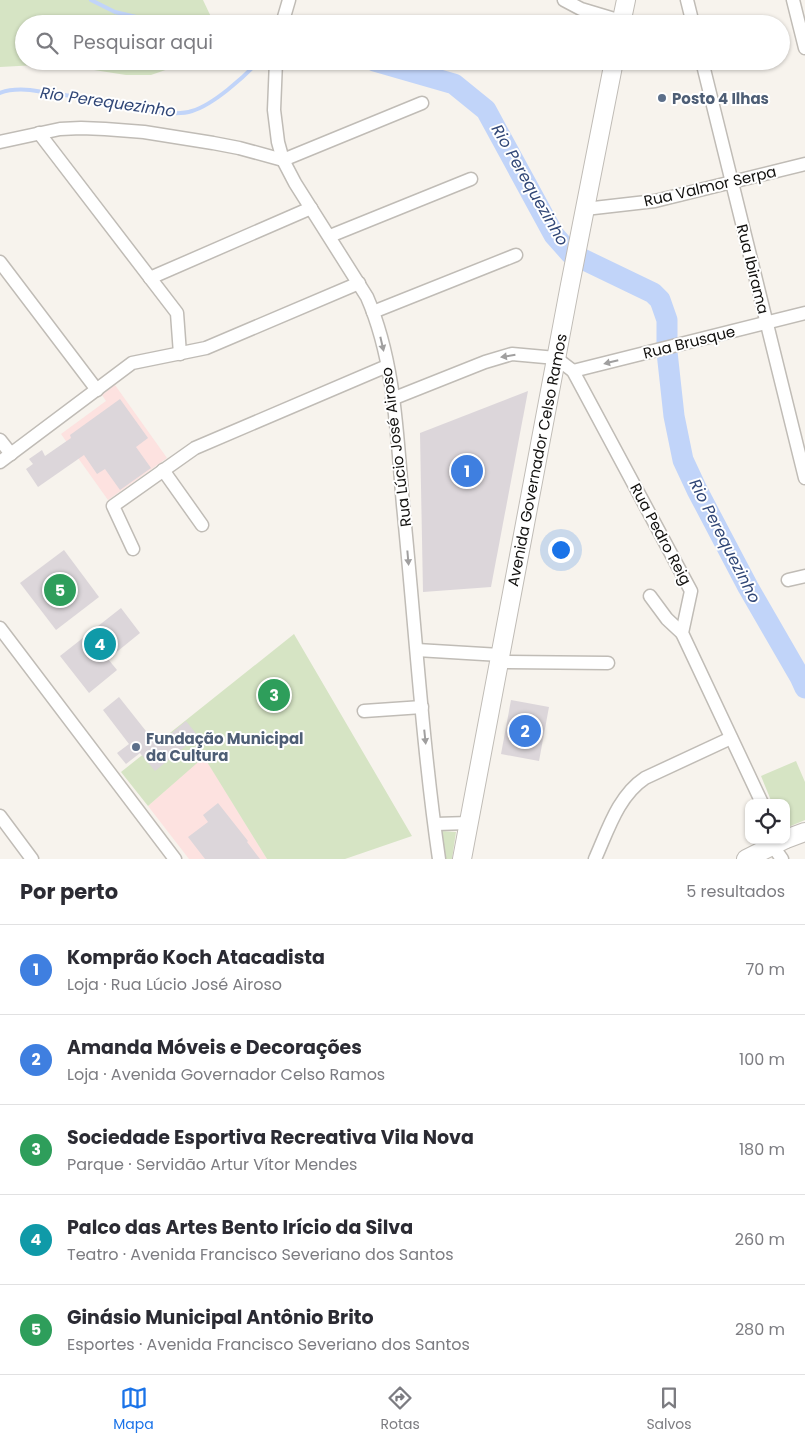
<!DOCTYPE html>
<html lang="pt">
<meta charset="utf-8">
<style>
:root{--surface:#fff;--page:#f7f7f7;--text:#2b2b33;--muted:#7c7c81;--line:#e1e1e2;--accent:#1a73e8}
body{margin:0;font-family:Poppins,sans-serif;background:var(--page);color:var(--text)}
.controls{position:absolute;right:15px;bottom:15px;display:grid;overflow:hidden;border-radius:10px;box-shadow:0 1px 4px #0004}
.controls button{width:45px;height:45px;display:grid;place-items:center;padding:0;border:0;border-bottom:1px solid var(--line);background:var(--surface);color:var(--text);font:25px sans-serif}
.you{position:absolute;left:560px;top:549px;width:18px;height:18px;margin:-12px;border:4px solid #fff;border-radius:50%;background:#1a73e8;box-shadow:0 0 0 8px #1a73e833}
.badge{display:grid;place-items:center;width:32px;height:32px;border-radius:50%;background:var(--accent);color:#fff;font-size:16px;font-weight:700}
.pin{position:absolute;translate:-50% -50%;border:2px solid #fff;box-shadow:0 1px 5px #0006}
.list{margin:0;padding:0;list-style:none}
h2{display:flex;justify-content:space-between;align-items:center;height:65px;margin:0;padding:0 20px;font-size:21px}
h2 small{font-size:16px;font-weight:400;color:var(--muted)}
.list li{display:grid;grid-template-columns:32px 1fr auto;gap:15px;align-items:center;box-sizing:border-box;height:90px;padding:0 20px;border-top:1px solid var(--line)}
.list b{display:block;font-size:19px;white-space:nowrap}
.list p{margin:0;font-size:16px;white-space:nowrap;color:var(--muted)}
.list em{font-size:16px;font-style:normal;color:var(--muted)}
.icon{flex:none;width:28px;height:28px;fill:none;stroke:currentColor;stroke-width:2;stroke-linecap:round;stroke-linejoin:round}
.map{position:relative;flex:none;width:805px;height:859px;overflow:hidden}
.search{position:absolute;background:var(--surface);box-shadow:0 1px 4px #0004;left:15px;right:15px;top:15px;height:55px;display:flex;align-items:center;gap:12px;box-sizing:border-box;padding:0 18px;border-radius:28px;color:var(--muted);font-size:19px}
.sheet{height:515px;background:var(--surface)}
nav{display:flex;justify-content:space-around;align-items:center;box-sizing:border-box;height:70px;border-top:1px solid var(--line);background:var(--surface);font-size:14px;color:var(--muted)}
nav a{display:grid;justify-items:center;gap:2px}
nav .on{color:var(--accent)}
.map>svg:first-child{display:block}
.education{fill:#fde2e0}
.green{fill:#d6e4c4}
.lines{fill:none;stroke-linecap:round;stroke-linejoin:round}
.stream{stroke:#c1d4f9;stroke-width:4}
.river{stroke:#c1d4f9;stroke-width:21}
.building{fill:#dcd6da}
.street-casing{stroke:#c0bcb6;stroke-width:15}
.secondary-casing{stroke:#c0bcb6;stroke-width:20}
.street{stroke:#fff;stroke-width:12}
.secondary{stroke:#fff;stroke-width:18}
.oneway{fill:#a09f9f}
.service-dot{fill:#5c6f8a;stroke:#fff;stroke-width:2}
.labels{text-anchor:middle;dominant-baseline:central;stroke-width:4;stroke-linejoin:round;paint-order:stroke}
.service-label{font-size:15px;font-weight:bold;fill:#4e5e75;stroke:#fff;text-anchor:start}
.street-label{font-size:15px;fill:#11100e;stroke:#fff}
.water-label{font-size:16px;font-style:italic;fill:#314777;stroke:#fff}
</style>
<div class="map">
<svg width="805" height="859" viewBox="0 0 805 859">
<rect width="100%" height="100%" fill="#f7f3ed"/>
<g class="education">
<polygon points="115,385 167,458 108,500 61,434 106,401 102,395"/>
<polygon points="204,756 267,859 189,859 148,806"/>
</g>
<g class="green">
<polygon points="0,0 203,0 212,19 208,24 24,24 24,61 182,61 180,65 151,75 126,75 94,70 37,65 0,67"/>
<polygon points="294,634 412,836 345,859 267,859 204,757 148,806 121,772"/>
<polygon points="796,761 805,782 805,820 786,828 786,803 772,803 761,776"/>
<polygon points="442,831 456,832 452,859 445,859"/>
</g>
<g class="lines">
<g class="stream">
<polyline points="91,0 115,12 166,24"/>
<path d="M0 93C10 89 19 89 30 90 56 94 83 97 109 102 131 106 171 118 192 111 213 105 244 77 259 61"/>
</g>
<polyline class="river" points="374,61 454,84 486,110 554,235 570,253 653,293 660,300 667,320 667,352 674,416 683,460 697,490 748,587 800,677 805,688"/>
</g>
<g class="building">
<polygon points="528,391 491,587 423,592 420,433"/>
<polygon points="120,399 148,438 136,447 151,468 120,490 105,469 97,474 84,455 38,487 26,469 33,464 29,459 42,450 45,456 71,438 70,435"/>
<polygon points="64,550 99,597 56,630 20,583"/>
<polygon points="121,608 140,633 108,659 117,670 89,693 60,656"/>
<polygon points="119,697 157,745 186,721 198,736 155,771 140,753 126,764 117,753 129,744 103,710"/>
<polygon points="511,700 549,707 539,761 501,754"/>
<polygon points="218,803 248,841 247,842 260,859 205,859 188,837 208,822 203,815"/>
</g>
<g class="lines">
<defs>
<g id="street">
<polyline points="564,0 581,9 621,21"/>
<polyline points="687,0 693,24"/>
<polyline points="793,0 805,48"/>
<polyline points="282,24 289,0"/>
<path d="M276 61 274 110 278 142 283 160 295 183 367 297C395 361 397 436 403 505 415 623 422 742 439 859"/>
<polyline points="702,61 805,478"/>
<polyline points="39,133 177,313 180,354"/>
<polyline points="0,142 60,129 81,128 105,129 144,132 213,143 239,148 283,160 422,103"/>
<polyline points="585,209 655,201 805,164"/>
<polyline points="330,236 471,179"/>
<polyline points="0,262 97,390"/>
<polyline points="150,278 311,208"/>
<polyline points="373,312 516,255"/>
<polyline points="573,371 805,313"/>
<polyline points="392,399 485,362 512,354 556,358 573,371 691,591 682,633 762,803"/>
<polyline points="0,440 11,454"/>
<polyline points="0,462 132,363 206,348 359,283"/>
<polyline points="163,470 202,525"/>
<polyline points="133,549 113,506 195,448 387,366"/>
<polyline points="788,580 805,576"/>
<polyline points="650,596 667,619 682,633"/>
<polyline points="0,628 175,859"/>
<polyline points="417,650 500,655"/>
<polyline points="499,662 608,663"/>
<polyline points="364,711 422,707"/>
<polyline points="0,816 32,859"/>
<polyline points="435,824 469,823"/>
<polyline points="772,845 782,859"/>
<path d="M595 859C608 830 618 796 645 778L731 738"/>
</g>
<g id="secondary">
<polyline points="621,24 626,0"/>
<polyline points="786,839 805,832"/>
<polyline points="462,859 569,290 614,61"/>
<polyline points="746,859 784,840"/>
</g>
</defs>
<use href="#street" class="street-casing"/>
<use href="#secondary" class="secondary-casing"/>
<use href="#street" class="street"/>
<use href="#secondary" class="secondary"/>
</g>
<defs><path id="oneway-solid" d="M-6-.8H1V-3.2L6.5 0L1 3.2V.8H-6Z" transform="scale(1.25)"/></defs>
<g class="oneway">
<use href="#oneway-solid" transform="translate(382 344) rotate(77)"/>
<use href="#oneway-solid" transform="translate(508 356) rotate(171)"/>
<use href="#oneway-solid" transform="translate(611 362) rotate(166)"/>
<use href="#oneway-solid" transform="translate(408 558) rotate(85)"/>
<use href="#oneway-solid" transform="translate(425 737) rotate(84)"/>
</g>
<g class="service-dot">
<circle cx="662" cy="98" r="5"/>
<circle cx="136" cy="747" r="5"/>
</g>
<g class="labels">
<g class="service-label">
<text x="672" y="98">Posto 4 Ilhas</text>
<text x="146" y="738">Fundação Municipal<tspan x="146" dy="17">da Cultura</tspan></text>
</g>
<g class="street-label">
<text transform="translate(710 186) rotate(-13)">Rua Valmor Serpa</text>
<text transform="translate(753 269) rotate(76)">Rua Ibirama</text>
<text transform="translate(689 342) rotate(-14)">Rua Brusque</text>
<text transform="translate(396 447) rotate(-97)">Rua Lúcio José Airoso</text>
<text transform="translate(537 460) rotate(-79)">Avenida Governador Celso Ramos</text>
<text transform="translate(661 534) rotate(62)">Rua Pedro Reig</text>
</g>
<g class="water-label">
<text transform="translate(108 102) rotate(8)">Rio Perequezinho</text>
<text transform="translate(530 185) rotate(60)">Rio Perequezinho</text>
<text transform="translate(725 541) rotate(63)">Rio Perequezinho</text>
</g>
</g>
</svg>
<div class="controls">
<button><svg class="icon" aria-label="locate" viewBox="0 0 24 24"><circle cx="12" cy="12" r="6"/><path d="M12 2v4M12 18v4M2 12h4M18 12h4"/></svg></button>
</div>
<div class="you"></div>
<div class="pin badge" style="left:467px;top:471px;background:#3f7fe0">1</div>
<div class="pin badge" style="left:525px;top:731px;background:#3f7fe0">2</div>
<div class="pin badge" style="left:274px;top:695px;background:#2e9e5b">3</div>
<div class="pin badge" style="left:100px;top:644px;background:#0f9aa8">4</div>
<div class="pin badge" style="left:60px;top:590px;background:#2e9e5b">5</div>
<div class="search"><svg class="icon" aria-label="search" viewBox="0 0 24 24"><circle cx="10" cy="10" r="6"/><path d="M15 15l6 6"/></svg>Pesquisar aqui</div>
</div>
<section class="sheet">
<h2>Por perto<small>5 resultados</small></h2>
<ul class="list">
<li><span class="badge" style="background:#3f7fe0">1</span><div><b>Komprão Koch Atacadista</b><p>Loja · Rua Lúcio José Airoso</p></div><em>70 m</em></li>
<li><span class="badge" style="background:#3f7fe0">2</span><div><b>Amanda Móveis e Decorações</b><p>Loja · Avenida Governador Celso Ramos</p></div><em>100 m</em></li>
<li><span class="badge" style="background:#2e9e5b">3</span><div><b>Sociedade Esportiva Recreativa Vila Nova</b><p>Parque · Servidão Artur Vítor Mendes</p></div><em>180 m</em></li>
<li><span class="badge" style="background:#0f9aa8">4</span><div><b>Palco das Artes Bento Irício da Silva</b><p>Teatro · Avenida Francisco Severiano dos Santos</p></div><em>260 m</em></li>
<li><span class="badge" style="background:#2e9e5b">5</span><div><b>Ginásio Municipal Antônio Brito</b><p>Esportes · Avenida Francisco Severiano dos Santos</p></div><em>280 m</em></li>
</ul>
</section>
<nav>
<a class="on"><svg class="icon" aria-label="map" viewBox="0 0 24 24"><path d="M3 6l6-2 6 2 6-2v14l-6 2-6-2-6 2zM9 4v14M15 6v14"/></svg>Mapa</a>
<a><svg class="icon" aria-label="directions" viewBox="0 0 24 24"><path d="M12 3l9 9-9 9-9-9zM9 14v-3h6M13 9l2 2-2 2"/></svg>Rotas</a>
<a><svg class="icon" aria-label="saved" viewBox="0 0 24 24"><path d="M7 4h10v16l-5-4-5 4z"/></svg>Salvos</a>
</nav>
